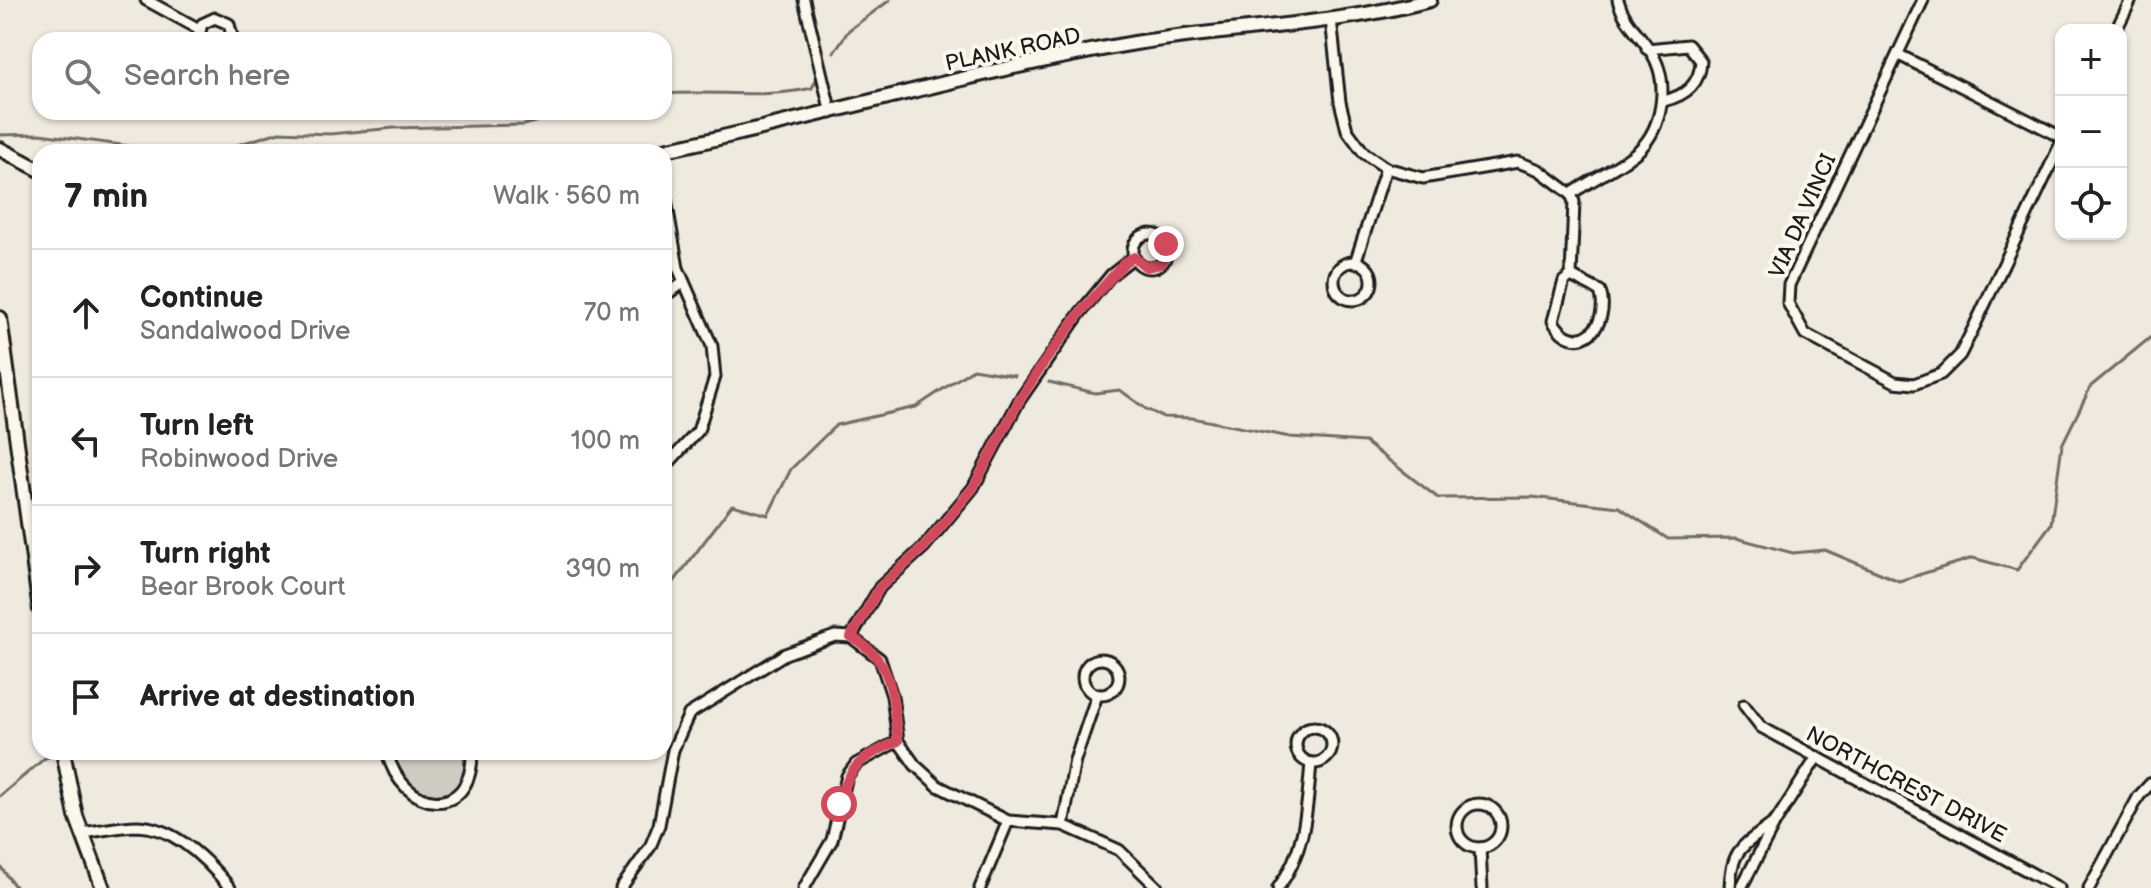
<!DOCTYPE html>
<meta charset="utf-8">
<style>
:root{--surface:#fff;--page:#f2f2f2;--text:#222;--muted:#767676;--line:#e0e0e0}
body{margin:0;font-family:"Balsamiq Sans",sans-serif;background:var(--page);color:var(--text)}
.controls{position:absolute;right:24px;top:24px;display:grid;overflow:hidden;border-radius:16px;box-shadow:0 2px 6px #0004}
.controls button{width:72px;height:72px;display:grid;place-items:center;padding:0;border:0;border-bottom:2px solid var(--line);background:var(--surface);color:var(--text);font:40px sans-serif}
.stop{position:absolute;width:24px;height:24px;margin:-18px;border:6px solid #d1495b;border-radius:50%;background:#fff}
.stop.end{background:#d1495b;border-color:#fff;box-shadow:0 2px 8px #0008}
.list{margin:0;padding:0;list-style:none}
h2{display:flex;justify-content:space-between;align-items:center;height:104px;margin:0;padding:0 32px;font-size:34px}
h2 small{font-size:26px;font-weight:400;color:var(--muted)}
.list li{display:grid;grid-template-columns:52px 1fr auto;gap:24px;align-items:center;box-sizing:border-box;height:128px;padding:0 32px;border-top:2px solid var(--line)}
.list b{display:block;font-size:30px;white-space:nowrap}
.list p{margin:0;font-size:26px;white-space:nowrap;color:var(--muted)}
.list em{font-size:26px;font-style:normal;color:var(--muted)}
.icon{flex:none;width:44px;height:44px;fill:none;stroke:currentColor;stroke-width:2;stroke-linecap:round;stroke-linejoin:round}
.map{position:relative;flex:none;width:2151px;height:888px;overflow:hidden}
.search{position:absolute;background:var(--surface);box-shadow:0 2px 6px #0004;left:32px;top:32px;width:640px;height:88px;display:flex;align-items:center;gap:20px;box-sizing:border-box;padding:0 28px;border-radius:24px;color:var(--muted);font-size:30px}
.panel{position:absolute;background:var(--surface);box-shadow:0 2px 6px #0004;left:32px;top:144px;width:640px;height:616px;border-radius:24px}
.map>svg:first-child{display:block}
.green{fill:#ceccc2;stroke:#75746f;stroke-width:2}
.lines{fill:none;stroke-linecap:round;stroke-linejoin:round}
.stream{stroke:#6f6d69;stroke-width:3}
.street-casing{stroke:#1c1c1c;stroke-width:15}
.secondary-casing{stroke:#1c1c1c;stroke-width:18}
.street{stroke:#fbf7ec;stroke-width:9}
.secondary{stroke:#fbf7ec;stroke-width:12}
.route{stroke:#d1495b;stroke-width:10}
.labels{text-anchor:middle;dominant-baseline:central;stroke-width:8;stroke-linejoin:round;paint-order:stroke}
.street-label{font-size:22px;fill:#1c1c1c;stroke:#fbf7ec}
</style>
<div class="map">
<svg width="2151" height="888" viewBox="0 0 2151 888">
<rect width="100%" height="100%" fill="#eeeadf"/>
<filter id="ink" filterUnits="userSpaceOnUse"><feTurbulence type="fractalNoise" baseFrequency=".0125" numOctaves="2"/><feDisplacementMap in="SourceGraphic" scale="16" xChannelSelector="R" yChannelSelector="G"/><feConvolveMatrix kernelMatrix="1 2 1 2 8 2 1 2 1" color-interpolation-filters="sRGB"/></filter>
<g filter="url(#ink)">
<path class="green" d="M399 752H462C480 815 381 803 399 752Z"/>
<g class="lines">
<g class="stream">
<polyline points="834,52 849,30 890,0"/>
<path d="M664 94C714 90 764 99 812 88L816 80"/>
<polyline points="0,135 40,134 173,152"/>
<polyline points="215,152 279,132 330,134 394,128 524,125 569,112"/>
<polyline points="1049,382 1095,393 1120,390 1146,409 1163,417 1192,418 1290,437 1365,442 1438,498 1532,497 1619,507 1668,539 1736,538 1793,553 1825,550 1899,581 1973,558 2017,570 2051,524 2062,445 2091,386 2151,337"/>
<polyline points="664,595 732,505 768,515 791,469 836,425 916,407 973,369 1015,376"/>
<polyline points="0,796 45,758 56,755"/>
<polyline points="0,866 16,888"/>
</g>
<defs>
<g id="street">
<polyline points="146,0 199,29"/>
<polyline points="804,0 831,113"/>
<polyline points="1923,0 1789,285 1788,303 1805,334 1895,382 1914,384 1941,374 1960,355 1975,325 2061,143"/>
<polyline points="1331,19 1340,102 1347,130 1364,153 1386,168 1423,178 1518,162 1539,170 1571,194"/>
<polyline points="2116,30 2131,0"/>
<polyline points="198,40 202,24 215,18 229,24 233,40"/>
<path d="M1647 49 1688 45 1701 61C1700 85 1685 96 1663 101"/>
<polyline points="1899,55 2061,137"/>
<polyline points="664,188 678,268 712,346 715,377 698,431 664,468"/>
<path d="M1571 194C1592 179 1620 167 1639 150 1662 128 1669 86 1654 57 1643 36 1624 24 1618 0"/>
<polyline points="1571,194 1574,202 1571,276"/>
<circle cx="1150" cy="251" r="17"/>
<circle cx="1353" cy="281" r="19"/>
<polyline points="1355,263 1386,168"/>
<path d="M1571 276 1600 291C1612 327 1575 360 1553 321L1564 281Z"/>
<polyline points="664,296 683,283"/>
<polyline points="851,637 880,587 924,547 973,488 1019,401 1080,313 1111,275 1134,257"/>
<circle cx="1101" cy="677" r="18"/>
<polyline points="1744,705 1761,727 2059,888"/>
<circle cx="1314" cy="745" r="18"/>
<path d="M387 752C402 814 473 822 472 752"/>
<circle cx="1479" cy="826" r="22"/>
<polyline points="1063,825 1075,760 1097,695"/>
<path d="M82 833C100 831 120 826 138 826 175 827 209 862 230 888"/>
<polyline points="1480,848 1482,888"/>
<polyline points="621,888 650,847 659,825 673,750 689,714 785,654 835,636 851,637 880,659 892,696 898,741 915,765 938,786 1008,821 1063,825 1119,850 1158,888"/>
<polyline points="804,888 832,840 847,776 856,764 898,741"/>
<polyline points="980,888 1008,821"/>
<path d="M1278 888C1306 851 1307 807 1311 763"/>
<path d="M1730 888C1731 844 1748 844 1776 821"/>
<polyline points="1741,888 1776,821 1817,757"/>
<polyline points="2089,888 2139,796 2151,783"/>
</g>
<g id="secondary">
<polyline points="0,149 40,170"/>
<path d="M655 152C816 119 974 70 1135 43 1233 27 1334 26 1430 0"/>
<polyline points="0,318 40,610"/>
<polyline points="63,752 76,816 103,888"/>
</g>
</defs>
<use href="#street" class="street-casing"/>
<use href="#secondary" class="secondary-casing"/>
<use href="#street" class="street"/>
<use href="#secondary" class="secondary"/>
</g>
</g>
<g class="lines" filter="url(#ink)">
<path class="route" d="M839 804C850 764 861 758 898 741 892 698 895 660 851 637L880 587 924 547 973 488 1019 401 1040 368 1080 313 1125 262 1134 257 1146 267 1161 264 1167 255 1166 244"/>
</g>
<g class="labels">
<g class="street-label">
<text transform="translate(1013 50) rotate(-12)">PLANK ROAD</text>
<text transform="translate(1803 216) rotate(-66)">VIA DA VINCI</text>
<text transform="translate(1906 785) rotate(28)">NORTHCREST DRIVE</text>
</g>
</g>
</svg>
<div class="controls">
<button>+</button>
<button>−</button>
<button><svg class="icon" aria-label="locate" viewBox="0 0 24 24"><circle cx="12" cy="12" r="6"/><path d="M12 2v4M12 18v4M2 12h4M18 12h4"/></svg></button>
</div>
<div class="stop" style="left:839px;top:804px"></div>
<div class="stop end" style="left:1166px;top:244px"></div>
<div class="search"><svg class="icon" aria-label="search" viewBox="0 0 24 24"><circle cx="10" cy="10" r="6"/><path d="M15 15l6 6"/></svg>Search here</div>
<section class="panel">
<h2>7 min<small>Walk · 560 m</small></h2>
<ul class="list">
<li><svg class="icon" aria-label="ahead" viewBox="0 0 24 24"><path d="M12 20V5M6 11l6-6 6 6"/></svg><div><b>Continue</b><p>Sandalwood Drive</p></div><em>70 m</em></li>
<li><svg class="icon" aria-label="left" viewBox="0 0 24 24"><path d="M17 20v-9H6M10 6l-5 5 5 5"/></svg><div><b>Turn left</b><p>Robinwood Drive</p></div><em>100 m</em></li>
<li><svg class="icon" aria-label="right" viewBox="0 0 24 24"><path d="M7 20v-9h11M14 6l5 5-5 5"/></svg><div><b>Turn right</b><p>Bear Brook Court</p></div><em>390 m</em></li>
<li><svg class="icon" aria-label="arrive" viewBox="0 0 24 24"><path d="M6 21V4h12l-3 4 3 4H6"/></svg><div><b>Arrive at destination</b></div></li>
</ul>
</section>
</div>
